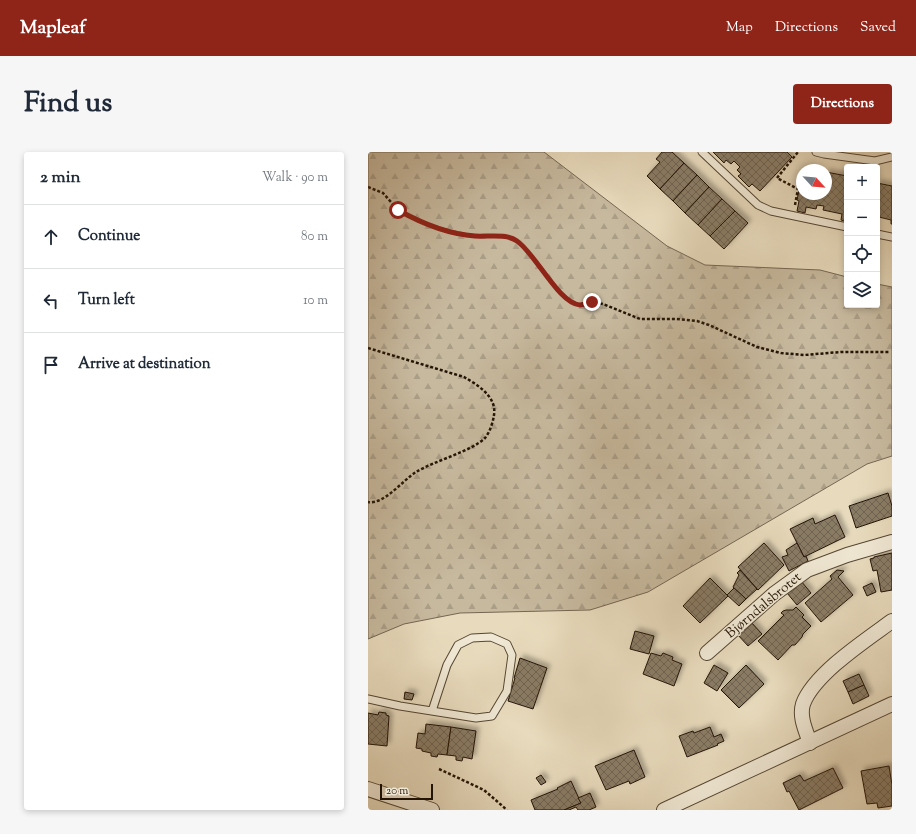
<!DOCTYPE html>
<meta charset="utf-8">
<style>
:root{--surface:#fff;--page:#f6f6f7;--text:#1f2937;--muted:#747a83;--line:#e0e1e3;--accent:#8f2418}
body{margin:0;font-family:"Sorts Mill Goudy",serif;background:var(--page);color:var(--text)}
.controls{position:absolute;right:12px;top:12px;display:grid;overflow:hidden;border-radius:4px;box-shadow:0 2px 6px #0003}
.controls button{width:36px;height:36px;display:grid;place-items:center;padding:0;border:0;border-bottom:1px solid var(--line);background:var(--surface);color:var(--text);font:20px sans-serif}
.compass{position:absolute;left:428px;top:12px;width:36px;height:36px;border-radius:50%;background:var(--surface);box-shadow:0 2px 6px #0003;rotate:116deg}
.scale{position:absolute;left:12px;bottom:10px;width:53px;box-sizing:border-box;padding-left:4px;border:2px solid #231405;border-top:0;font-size:11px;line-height:14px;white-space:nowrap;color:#231405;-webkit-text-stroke:3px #f0e8d4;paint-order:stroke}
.stop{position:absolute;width:12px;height:12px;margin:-9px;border:3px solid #8f2418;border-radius:50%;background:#fff}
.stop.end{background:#8f2418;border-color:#fff;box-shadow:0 1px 4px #0008}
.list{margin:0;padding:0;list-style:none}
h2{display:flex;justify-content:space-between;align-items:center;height:52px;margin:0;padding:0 16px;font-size:17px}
h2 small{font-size:13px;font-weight:400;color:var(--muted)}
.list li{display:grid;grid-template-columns:26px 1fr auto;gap:12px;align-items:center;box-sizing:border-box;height:64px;padding:0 16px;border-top:1px solid var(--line)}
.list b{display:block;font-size:15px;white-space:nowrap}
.list em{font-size:13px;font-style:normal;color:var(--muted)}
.icon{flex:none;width:22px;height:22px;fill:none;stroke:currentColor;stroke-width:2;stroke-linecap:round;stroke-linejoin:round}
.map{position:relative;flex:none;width:524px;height:658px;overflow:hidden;border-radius:4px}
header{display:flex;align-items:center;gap:24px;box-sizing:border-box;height:56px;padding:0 20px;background:var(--accent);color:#fff}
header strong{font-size:19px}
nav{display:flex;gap:22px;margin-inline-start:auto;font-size:14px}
.intro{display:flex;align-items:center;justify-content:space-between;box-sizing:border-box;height:96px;padding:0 24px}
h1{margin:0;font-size:28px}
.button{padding:10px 18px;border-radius:4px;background:var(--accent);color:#fff;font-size:14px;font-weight:700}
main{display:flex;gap:24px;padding:0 24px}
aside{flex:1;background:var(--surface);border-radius:4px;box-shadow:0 2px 6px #0003}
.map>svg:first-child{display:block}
.forest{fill:url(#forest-firs);stroke:#756652}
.building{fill:url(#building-cross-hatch);stroke:#231405;filter:url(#shadow)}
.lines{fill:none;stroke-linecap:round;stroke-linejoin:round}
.service-casing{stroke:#544633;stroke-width:9}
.minor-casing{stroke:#544633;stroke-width:16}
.path{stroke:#231405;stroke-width:2.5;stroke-dasharray:3 2;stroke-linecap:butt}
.service{stroke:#f0e8d4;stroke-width:7}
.minor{stroke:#f0e8d4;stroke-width:14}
.route{stroke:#8f2418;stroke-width:5}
.labels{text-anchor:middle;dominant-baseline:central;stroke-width:3;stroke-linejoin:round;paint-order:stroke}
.street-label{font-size:14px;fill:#231405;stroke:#f0e8d4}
</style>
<header>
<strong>Mapleaf</strong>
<nav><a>Map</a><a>Directions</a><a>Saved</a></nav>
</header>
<div class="intro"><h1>Find us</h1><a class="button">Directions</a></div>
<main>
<aside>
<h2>2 min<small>Walk · 90 m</small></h2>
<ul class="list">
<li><svg class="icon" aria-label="ahead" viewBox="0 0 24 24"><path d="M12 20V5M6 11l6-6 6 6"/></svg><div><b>Continue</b></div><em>80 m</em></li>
<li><svg class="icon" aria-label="left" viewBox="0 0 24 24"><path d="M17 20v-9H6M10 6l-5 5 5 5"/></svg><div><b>Turn left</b></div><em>10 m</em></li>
<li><svg class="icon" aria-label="arrive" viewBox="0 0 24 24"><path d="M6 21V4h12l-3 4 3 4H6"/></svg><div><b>Arrive at destination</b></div></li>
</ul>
</aside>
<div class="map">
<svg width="524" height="658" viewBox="0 0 524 658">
<defs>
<pattern id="forest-firs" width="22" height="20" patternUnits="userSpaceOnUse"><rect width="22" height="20" fill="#c7b99e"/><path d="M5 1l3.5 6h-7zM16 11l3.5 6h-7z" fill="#ab9e87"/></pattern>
<pattern id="building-cross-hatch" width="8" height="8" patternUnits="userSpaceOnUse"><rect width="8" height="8" fill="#897b65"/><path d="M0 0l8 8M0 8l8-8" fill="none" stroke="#706451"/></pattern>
<filter id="shadow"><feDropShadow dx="3.5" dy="-3.5" stdDeviation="2" flood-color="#0004"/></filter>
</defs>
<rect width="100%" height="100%" fill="#e8dbbd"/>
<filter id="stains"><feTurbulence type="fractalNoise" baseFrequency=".005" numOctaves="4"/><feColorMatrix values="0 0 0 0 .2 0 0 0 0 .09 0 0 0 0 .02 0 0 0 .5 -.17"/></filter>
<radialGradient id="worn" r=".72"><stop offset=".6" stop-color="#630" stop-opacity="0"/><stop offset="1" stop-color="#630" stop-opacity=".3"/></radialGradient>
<polygon class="forest" points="0,0 176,0 299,94 337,113 452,118 479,125 479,153 509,153 509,132 524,135 524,304 499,312 280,440 222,458 92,461 36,472 0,487"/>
<g class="building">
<polygon points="294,0 304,0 316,11 292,37 279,24 292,10 288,7"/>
<polygon points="345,0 419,0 424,5 392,39 384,32 381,35 370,24 373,22 369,18 372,15 366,9 363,12 358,8 356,11"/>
<polygon points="316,11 329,23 305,49 292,37"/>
<polygon points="458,20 479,24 479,70 473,68 474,62 455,58 456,54 449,53 448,57 438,55 437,61 429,59 431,49 429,48 434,24 434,42 458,42"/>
<polygon points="329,23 341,35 317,61 305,49"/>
<polygon points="509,31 524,34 524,72 523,72 523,68 511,65 509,69"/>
<polygon points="341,35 354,47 330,73 317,61"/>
<polygon points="354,47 367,59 342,84 330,73"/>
<polygon points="367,59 380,71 356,97 342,84"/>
<polygon points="520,341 524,354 524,364 488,376 481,354"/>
<polygon points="467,363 477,385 436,405 422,377 445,366 447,372"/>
<polygon points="396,391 416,413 390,438 370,415"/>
<polygon points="429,391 436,405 438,404 440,409 421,419 414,405 420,403 418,398"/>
<polygon points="524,401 524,438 513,440 509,418 505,419 502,407 506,406 506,405"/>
<polygon points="372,418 389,437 378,447 365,435 371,423 369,421"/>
<polygon points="469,418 476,419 470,425 485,443 453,470 437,451 464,427 462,424"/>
<polygon points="342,426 360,444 332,471 315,454"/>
<polygon points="433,429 443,441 429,453 419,441"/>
<polygon points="504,431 508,440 499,444 495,435"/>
<polygon points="366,436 378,447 371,454 359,443"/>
<polygon points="428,455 436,463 434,465 443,474 435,482 434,485 427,493 424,493 410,508 390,489 416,463 413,461 415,459 418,458 425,458"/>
<polygon points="383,470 394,482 380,494 369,482"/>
<polygon points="267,479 286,484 281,502 262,497"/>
<polygon points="283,501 293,504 295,501 305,505 304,508 314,512 306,534 275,522"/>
<polygon points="152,506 179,516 165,557 140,549 147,526 146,526"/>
<polygon points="346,513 360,521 349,539 336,531"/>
<polygon points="378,513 396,532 371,556 353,538"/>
<polygon points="491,522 496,533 480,540 475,529"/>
<polygon points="496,533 501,544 485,552 480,540"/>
<polygon points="37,540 46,542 44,548 36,547"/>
<polygon points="11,560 18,561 18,563 21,564 19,594 0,592 0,561 10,563"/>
<polygon points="58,572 83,575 79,603 70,602 69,605 63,604 63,601 54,599 54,597 48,596 50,581 57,582"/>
<polygon points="83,575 108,579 104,607 95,605 94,609 88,608 88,604 79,603"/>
<polygon points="342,575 346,585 353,582 356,589 349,592 350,593 319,605 311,584 325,579 326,581"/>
<polygon points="266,598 277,625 262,632 261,629 238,638 227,614"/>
<polygon points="521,614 524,633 524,654 510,656 509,651 499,652 493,619"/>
<polygon points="465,616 475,636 431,658 421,639 419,640 415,631 432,623 436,629"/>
<polygon points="173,623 178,630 173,633 168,626"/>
<polygon points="203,629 213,651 196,658 167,658 163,648 190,637 189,636"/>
<polygon points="222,641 228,655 221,658 210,658 208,655 201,658 196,658 213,651 210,646"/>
</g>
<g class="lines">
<defs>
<g id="service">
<polyline points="334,0 390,53 403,59 479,75"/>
<polyline points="448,0 456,2 507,9 524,5"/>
<polyline points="509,82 524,85"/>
<polyline points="0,547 32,554 108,566 124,564 139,539 144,503 139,492 123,485 104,486 90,493 79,513 64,559"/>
</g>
<g id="minor">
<polyline points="339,501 406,442 439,418 479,403 524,390"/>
<path d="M442 591C438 579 431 565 435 552 446 522 498 488 524 469"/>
<polyline points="0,637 64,658"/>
<polyline points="296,658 524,552"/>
</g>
</defs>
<use href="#service" class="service-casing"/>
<use href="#minor" class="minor-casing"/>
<g class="path">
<polyline points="0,35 15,41 30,58 50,69 82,79 107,84 131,84 148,88 159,98 193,141 202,149 212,153 224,150 235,152 272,167 308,167 329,169 341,173 389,195 413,201 436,203 473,200 521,200"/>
<polyline points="427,53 430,37 409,26 430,0"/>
<path d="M0 196 96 225C110 233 129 245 126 263 125 270 122 280 117 286 104 299 66 309 48 320 35 328 16 353 0 350"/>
<polyline points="71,617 116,638 139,658"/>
</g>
<use href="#service" class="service"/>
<use href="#minor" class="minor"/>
</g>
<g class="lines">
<path class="route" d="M30 58C53 71 80 82 107 84 119 85 138 81 149 89 167 101 191 152 212 153 215 153 220 151 224 150"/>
</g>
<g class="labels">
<g class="street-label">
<text transform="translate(396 454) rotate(-40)">Bjørndalsbrotet</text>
</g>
</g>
<rect width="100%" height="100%" filter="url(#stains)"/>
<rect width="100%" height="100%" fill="url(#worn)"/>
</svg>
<div class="controls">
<button>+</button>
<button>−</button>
<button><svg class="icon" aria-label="locate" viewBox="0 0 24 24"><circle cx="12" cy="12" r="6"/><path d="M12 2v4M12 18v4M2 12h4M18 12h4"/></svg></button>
<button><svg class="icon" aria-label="layers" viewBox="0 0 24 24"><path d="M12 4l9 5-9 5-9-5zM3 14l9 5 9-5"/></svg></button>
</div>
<svg class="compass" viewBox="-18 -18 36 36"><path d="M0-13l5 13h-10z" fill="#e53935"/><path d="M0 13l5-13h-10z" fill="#747a83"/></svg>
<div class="scale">20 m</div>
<div class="stop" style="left:30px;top:58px"></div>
<div class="stop end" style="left:224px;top:150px"></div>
</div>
</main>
